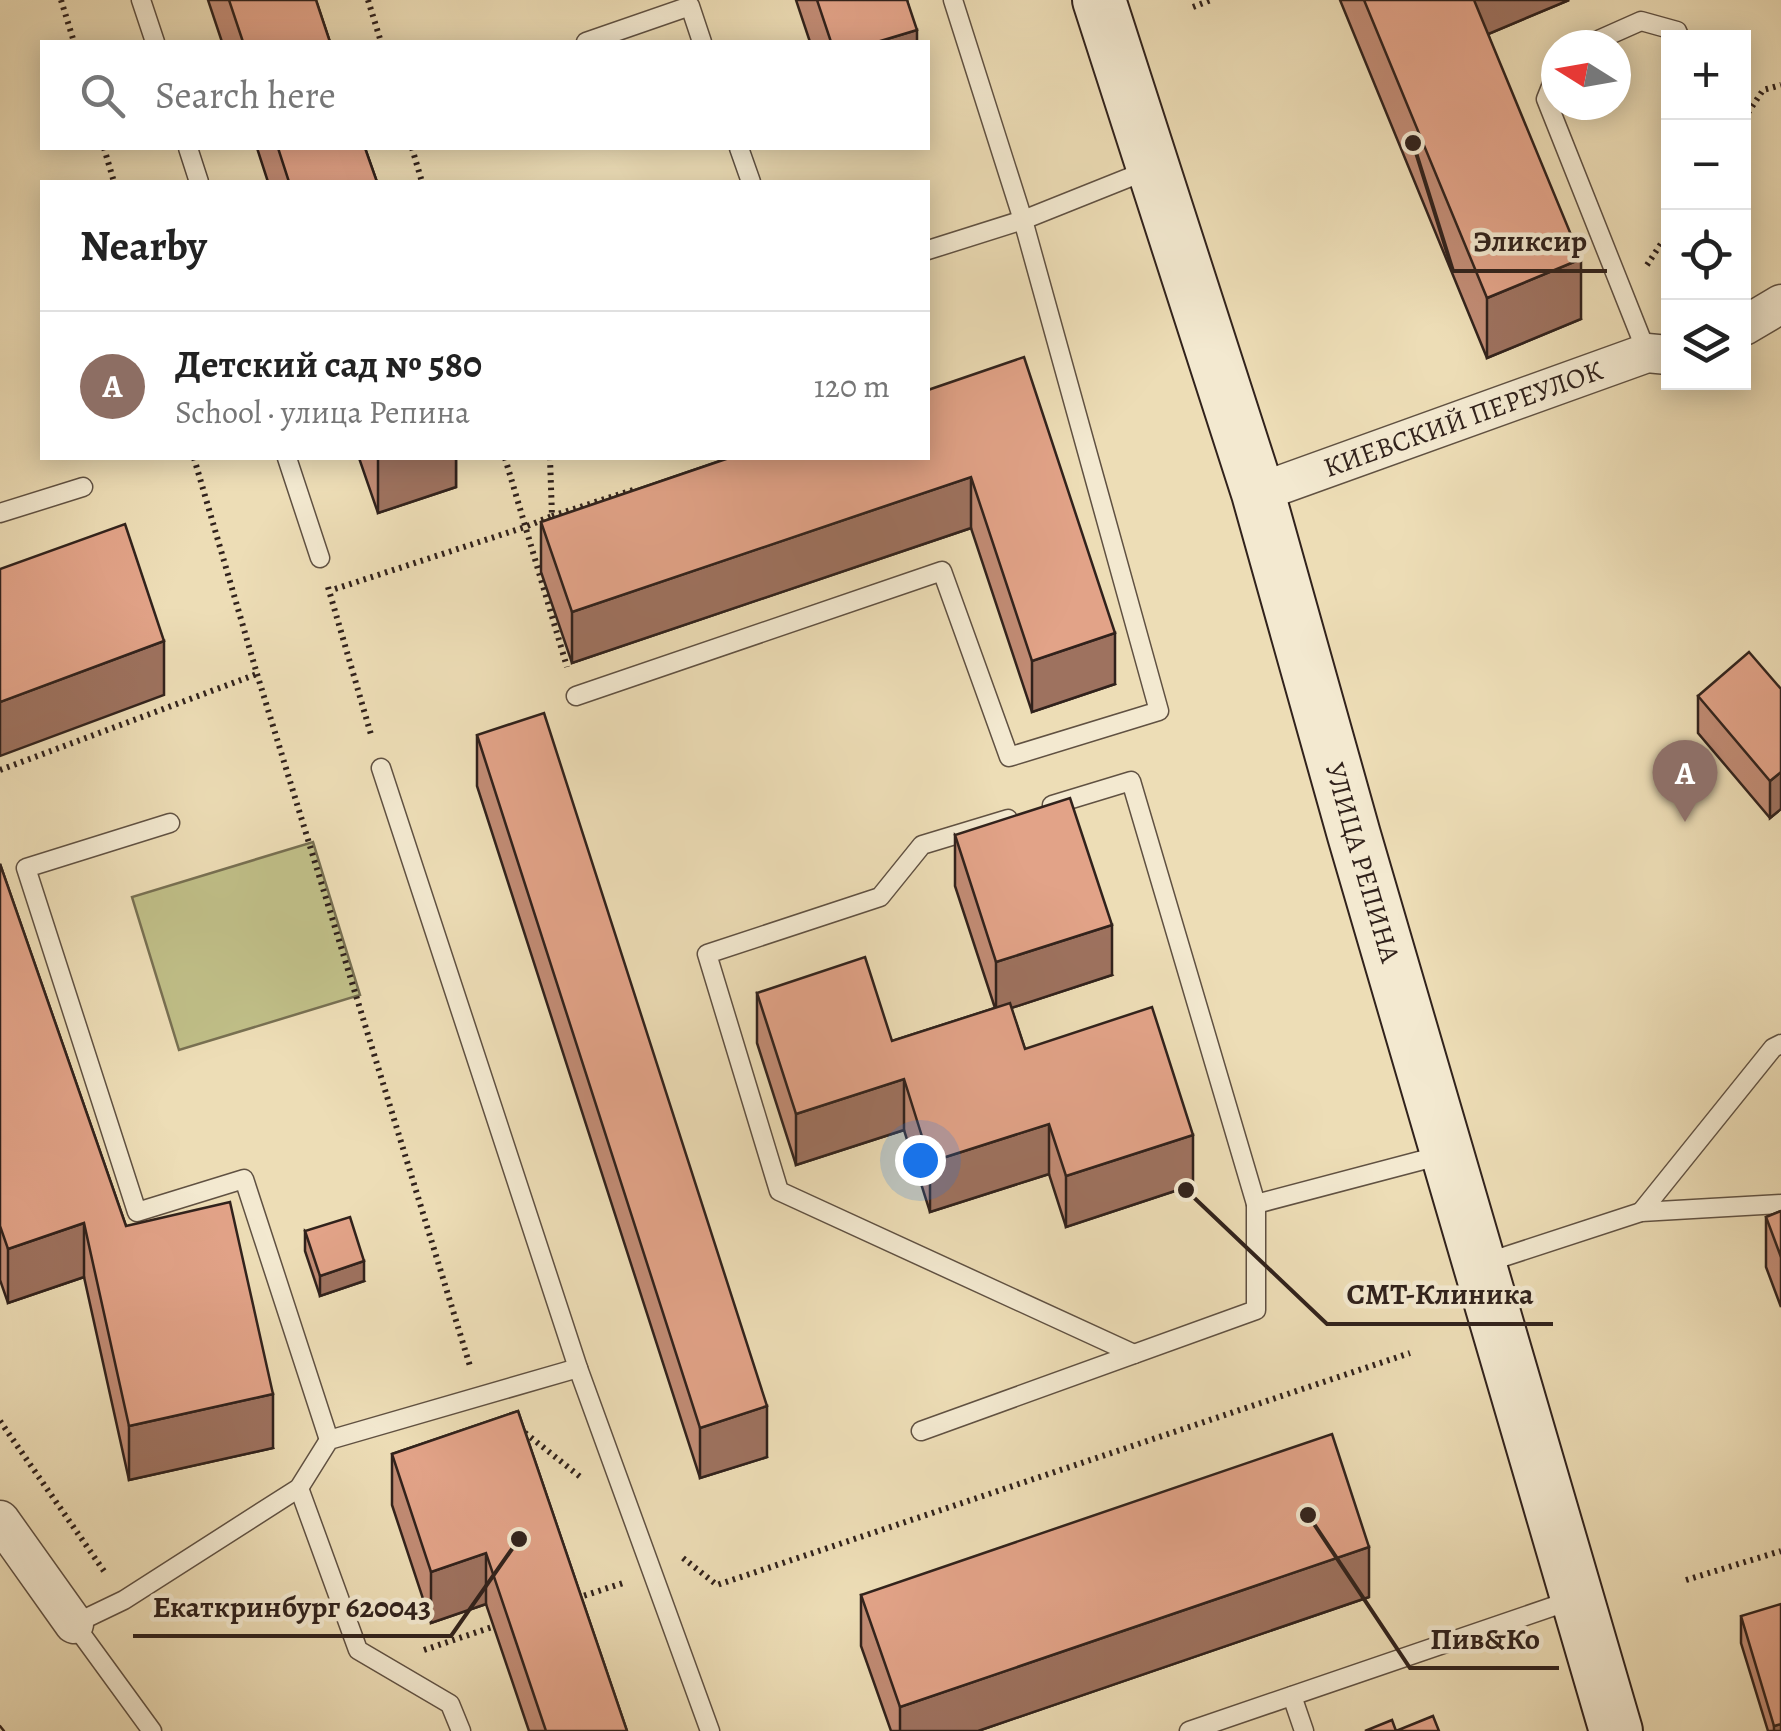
<!DOCTYPE html>
<meta charset="utf-8">
<style>
:root{--surface:#fff;--page:#f6f6f6;--text:#222;--muted:#767676;--line:#e0e0e0;--accent:#8f2418}
body{margin:0;font-family:Alegreya,serif;background:var(--page);color:var(--text)}
.controls{position:absolute;right:30px;top:30px;display:grid;overflow:hidden;border-radius:0px;box-shadow:0 5px 25px #0003}
.controls button{width:90px;height:90px;display:grid;place-items:center;padding:0;border:0;border-bottom:2px solid var(--line);background:var(--surface);color:var(--text);font:50px sans-serif}
.compass{position:absolute;left:1541px;top:30px;width:90px;height:90px;border-radius:50%;background:var(--surface);box-shadow:0 5px 25px #0003;rotate:281deg}
.you{position:absolute;left:920px;top:1160px;width:35px;height:35px;margin:-25px;border:8px solid #fff;border-radius:50%;background:#1a73e8;box-shadow:0 0 0 15px #1a73e833}
.badge{display:grid;place-items:center;width:65px;height:65px;border-radius:50%;background:var(--accent);color:#fff;font-size:32px;font-weight:700}
.pin{position:absolute;translate:-50% -82px;filter:drop-shadow(0 2px 5px #0008)}
.pin::after{content:'';position:absolute;top:52px;width:35px;height:30px;background:inherit;clip-path:polygon(0 0,100% 0,50% 100%)}
.list{margin:0;padding:0;list-style:none}
h2{display:flex;justify-content:space-between;align-items:center;height:130px;margin:0;padding:0 40px;font-size:42px}
h2 small{font-size:32px;font-weight:400;color:var(--muted)}
.list li{display:grid;grid-template-columns:65px 1fr auto;gap:30px;align-items:center;box-sizing:border-box;height:150px;padding:0 40px;border-top:2px solid var(--line)}
.list b{display:block;font-size:38px;white-space:nowrap}
.list p{margin:0;font-size:32px;white-space:nowrap;color:var(--muted)}
.list em{font-size:32px;font-style:normal;color:var(--muted)}
.icon{flex:none;width:55px;height:55px;fill:none;stroke:currentColor;stroke-width:2;stroke-linecap:round;stroke-linejoin:round}
.map{position:relative;flex:none;width:1781px;height:1731px;overflow:hidden}
.search{position:absolute;background:var(--surface);box-shadow:0 5px 25px #0003;left:40px;top:40px;width:890px;height:110px;display:flex;align-items:center;gap:25px;box-sizing:border-box;padding:0 35px;border-radius:0px;color:var(--muted);font-size:38px}
.panel{position:absolute;background:var(--surface);box-shadow:0 5px 25px #0003;left:40px;top:180px;width:890px;height:280px;border-radius:0px}
.map>svg:first-child{display:block}
.green{fill:#c0bf88;stroke:#787052;stroke-width:2.5}
.lines{fill:none;stroke-linecap:round;stroke-linejoin:round}
.service-casing{stroke:#605142;stroke-width:21}
.minor-casing{stroke:#605142;stroke-width:41}
.secondary-casing{stroke:#31221c;stroke-width:56}
.path{stroke:#31221c;stroke-width:6;stroke-dasharray:2.5 5;stroke-linecap:butt}
.service{stroke:#f3e9d0;stroke-width:18}
.minor{stroke:#f3e9d0;stroke-width:38}
.secondary{stroke:#f3e9d0;stroke-width:52}
.tram{stroke:#31221c;stroke-width:2.5}
.wall{fill:#c28c75;stroke:#31221c;stroke-width:2.5}
.shaded-wall{fill:#9e725f;stroke:#31221c;stroke-width:2.5}
.building{fill:#e2a388;stroke:#31221c;stroke-width:2.5}
.labels{text-anchor:middle;dominant-baseline:central;stroke-width:9;stroke-linejoin:round;paint-order:stroke}
.street-label{font-size:28px;fill:#31221c;stroke:#f3e9d0}
.leader{fill:none;stroke:#31221c;stroke-width:4}
.callout-dot{fill:#31221c;stroke:#f3e9d0;stroke-width:4}
.callout-label{font-size:30px;text-anchor:middle;font-weight:bold;fill:#31221c;stroke:#f3e9d0;stroke-width:9;stroke-linejoin:round;paint-order:stroke}
</style>
<div class="map">
<svg width="1781" height="1731" viewBox="0 0 1781 1731">
<rect width="100%" height="100%" fill="#edddb6"/>
<filter id="stains"><feTurbulence type="fractalNoise" baseFrequency=".002" numOctaves="4"/><feColorMatrix values="0 0 0 0 .2 0 0 0 0 .09 0 0 0 0 .02 0 0 0 .5 -.17"/></filter>
<radialGradient id="worn" r=".72"><stop offset=".6" stop-color="#630" stop-opacity="0"/><stop offset="1" stop-color="#630" stop-opacity=".3"/></radialGradient>
<polygon class="green" points="313,842 360,995 179,1050 132,897"/>
<g class="lines">
<defs>
<g id="service">
<polyline points="141,0 155,42"/>
<polyline points="586,42 690,6 702,42"/>
<polyline points="1587,45 1641,21 1677,31 1680,38"/>
<polyline points="1556,74 1546,99 1647,353"/>
<polyline points="188,148 199,182"/>
<polyline points="739,148 751,182"/>
<polyline points="928,250 1023,220 1148,170"/>
<polyline points="287,458 320,558"/>
<polyline points="0,513 83,487"/>
<polyline points="576,696 942,571 1009,757 1159,711 1023,220 953,0"/>
<polyline points="381,768 578,1368 710,1731"/>
<polyline points="1052,805 1131,781 1256,1204"/>
<polyline points="1008,819 922,845 880,897 707,954 779,1191 1134,1354"/>
<polyline points="170,823 26,868 137,1212 244,1179 329,1440"/>
<polyline points="1641,1212 1773,1048 1781,1044"/>
<polyline points="1485,1263 1641,1212 1781,1204"/>
<polyline points="921,1431 1256,1310 1256,1204 1442,1155"/>
<polyline points="299,1488 358,1650 450,1704 461,1731"/>
<polyline points="1292,1696 1304,1731"/>
<polyline points="152,1731 74,1624 124,1600 299,1488 329,1440 578,1368"/>
<polyline points="1189,1731 1572,1600"/>
</g>
<g id="minor">
<polyline points="1744,326 1781,304"/>
<path id="s1" d="M1258 493 1647 353 1668 355"/>
<polyline points="0,1520 74,1624"/>
</g>
<g id="secondary">
<path id="s2" d="M1099 0 1258 493 1354 835 1616 1731"/>
</g>
</defs>
<use href="#service" class="service-casing"/>
<use href="#minor" class="minor-casing"/>
<use href="#secondary" class="secondary-casing"/>
<g class="path">
<polyline points="61,0 74,42"/>
<polyline points="368,0 381,42"/>
<polyline points="1193,7 1211,0"/>
<polyline points="1744,119 1763,90 1781,85"/>
<polyline points="104,148 114,182"/>
<polyline points="412,148 422,182"/>
<polyline points="1647,265 1668,233"/>
<polyline points="194,458 257,674 470,1366"/>
<polyline points="505,458 567,667"/>
<polyline points="552,516 636,489"/>
<polyline points="328,587 372,738"/>
<polyline points="335,589 525,527 552,516 550,458"/>
<polyline points="0,770 257,674"/>
<polyline points="0,1421 106,1574"/>
<polyline points="519,1428 583,1479"/>
<polyline points="683,1558 717,1585 1410,1353"/>
<polyline points="1686,1580 1781,1551"/>
<polyline points="577,1598 623,1583"/>
<polyline points="424,1650 498,1625"/>
</g>
<use href="#service" class="service"/>
<use href="#minor" class="minor"/>
<use href="#secondary" class="secondary"/>
<polyline class="tram" points="0,1726 4,1731"/>
</g>
<g class="wall">
<polygon points="208,0 316,0 330,42 222,42"/>
<polygon points="796,0 907,0 917,42 810,42"/>
<polygon points="1340,0 1569,0 1488,34 1581,319 1487,358"/>
<polygon points="257,148 365,148 377,182 268,182"/>
<polygon points="928,390 1115,684 1032,712 971,528 572,663 541,572 541,522"/>
<polygon points="359,458 456,458 456,487 378,513"/>
<polygon points="1781,689 1781,809 1770,818 1698,733 1698,696"/>
<polygon points="477,735 767,1457 700,1478 477,786"/>
<polygon points="955,835 1112,975 1011,1008 1025,1049 1193,1185 1066,1227 1049,1174 930,1212 904,1130 796,1165 757,1043 757,993 892,1041 995,1008 955,886"/>
<polygon points="0,864 126,1226 273,1448 129,1480 84,1277 8,1303 0,1280"/>
<polygon points="1781,1211 1781,1307 1766,1267 1766,1217"/>
<polygon points="305,1231 364,1281 320,1296 305,1251"/>
<polygon points="518,1411 627,1731 529,1731 486,1604 431,1623 392,1505 392,1454"/>
<polygon points="861,1595 1369,1597 978,1731 891,1731 861,1646"/>
<polygon points="1741,1616 1781,1731 1768,1731 1741,1643"/>
</g>
<g class="shaded-wall">
<polygon points="1467,0 1569,0 1467,43"/>
<polygon points="917,30 917,42 877,42"/>
<polygon points="1581,259 1581,319 1487,358 1487,298"/>
<polygon points="378,458 456,458 456,487 378,513"/>
<polygon points="971,477 971,528 572,663 572,612"/>
<polygon points="1115,633 1115,684 1032,712 1032,661"/>
<polygon points="164,641 164,695 0,756 0,702"/>
<polygon points="1781,772 1781,809 1770,818 1770,781"/>
<polygon points="1112,925 1112,975 996,1013 996,962"/>
<polygon points="904,1079 904,1130 796,1165 796,1114"/>
<polygon points="1049,1124 1049,1174 930,1212 930,1162"/>
<polygon points="1193,1135 1193,1185 1066,1227 1066,1176"/>
<polygon points="84,1223 84,1277 8,1303 8,1249"/>
<polygon points="364,1261 364,1281 320,1296 320,1276"/>
<polygon points="273,1394 273,1448 129,1480 129,1426"/>
<polygon points="767,1406 767,1457 700,1478 700,1428"/>
<polygon points="1369,1547 1369,1597 978,1731 900,1731 900,1707"/>
<polygon points="486,1553 486,1604 431,1623 431,1572"/>
<polygon points="1781,1724 1781,1731 1774,1731 1774,1726"/>
</g>
<g class="building">
<polygon points="229,0 316,0 330,42 243,42"/>
<polygon points="817,0 907,0 917,30 877,42 831,42"/>
<polygon points="1364,0 1474,0 1581,259 1487,298"/>
<polygon points="278,148 365,148 377,182 289,182"/>
<polygon points="1024,357 1115,633 1032,661 971,477 572,612 541,522 729,458 928,458 928,390"/>
<polygon points="125,524 164,641 0,702 0,569"/>
<polygon points="1749,652 1781,689 1781,772 1770,781 1698,696"/>
<polygon points="544,713 767,1406 700,1428 477,735"/>
<polygon points="1070,798 1112,925 996,962 955,835"/>
<polygon points="0,864 126,1226 230,1202 273,1394 129,1426 84,1223 8,1249 0,1226"/>
<polygon points="865,957 892,1041 1010,1003 1025,1049 1152,1007 1193,1135 1066,1176 1049,1124 930,1162 904,1079 796,1114 757,993"/>
<polygon points="1781,1211 1781,1257 1766,1217"/>
<polygon points="350,1217 364,1261 320,1276 305,1231"/>
<polygon points="518,1411 627,1731 546,1731 486,1553 431,1572 392,1454"/>
<polygon points="1332,1434 1369,1547 900,1707 861,1595"/>
<polygon points="1781,1604 1781,1724 1774,1726 1741,1616"/>
<polygon points="1433,1716 1439,1731 1365,1731 1392,1720 1396,1731"/>
</g>
<g class="labels">
<g class="street-label">
<text stroke="none"><textPath href="#s1" startOffset="218">КИЕВСКИЙ ПЕРЕУЛОК</textPath></text>
<text stroke="none"><textPath href="#s2" startOffset="902">УЛИЦА РЕПИНА</textPath></text>
</g>
</g>
<path class="leader" d="M1413 143L1453 271H1607M1186 1190L1327 1324H1553M519 1539L451 1636H133M1308 1515L1410 1668H1559"/>
<g class="callout-dot">
<circle cx="1413" cy="143" r="10"/>
<circle cx="1186" cy="1190" r="10"/>
<circle cx="519" cy="1539" r="10"/>
<circle cx="1308" cy="1515" r="10"/>
</g>
<g class="callout-label">
<text x="1530" y="251">Эликсир</text>
<text x="1440" y="1304">СМТ-Клиника</text>
<text x="292" y="1617">Екаткринбург 620043</text>
<text x="1485" y="1649">Пив&amp;Ко</text>
</g>
<rect width="100%" height="100%" filter="url(#stains)"/>
<rect width="100%" height="100%" fill="url(#worn)"/>
</svg>
<div class="controls">
<button>+</button>
<button>−</button>
<button><svg class="icon" aria-label="locate" viewBox="0 0 24 24"><circle cx="12" cy="12" r="6"/><path d="M12 2v4M12 18v4M2 12h4M18 12h4"/></svg></button>
<button><svg class="icon" aria-label="layers" viewBox="0 0 24 24"><path d="M12 4l9 5-9 5-9-5zM3 14l9 5 9-5"/></svg></button>
</div>
<svg class="compass" viewBox="-18 -18 36 36"><path d="M0-13l5 13h-10z" fill="#e53935"/><path d="M0 13l5-13h-10z" fill="#767676"/></svg>
<div class="you"></div>
<div class="pin badge" style="left:1685px;top:822px;background:#8d6e63">A</div>
<div class="search"><svg class="icon" aria-label="search" viewBox="0 0 24 24"><circle cx="10" cy="10" r="6"/><path d="M15 15l6 6"/></svg>Search here</div>
<section class="panel">
<h2>Nearby<small></small></h2>
<ul class="list">
<li><span class="badge" style="background:#8d6e63">A</span><div><b>Детский сад № 580</b><p>School · улица Репина</p></div><em>120 m</em></li>
</ul>
</section>
</div>
